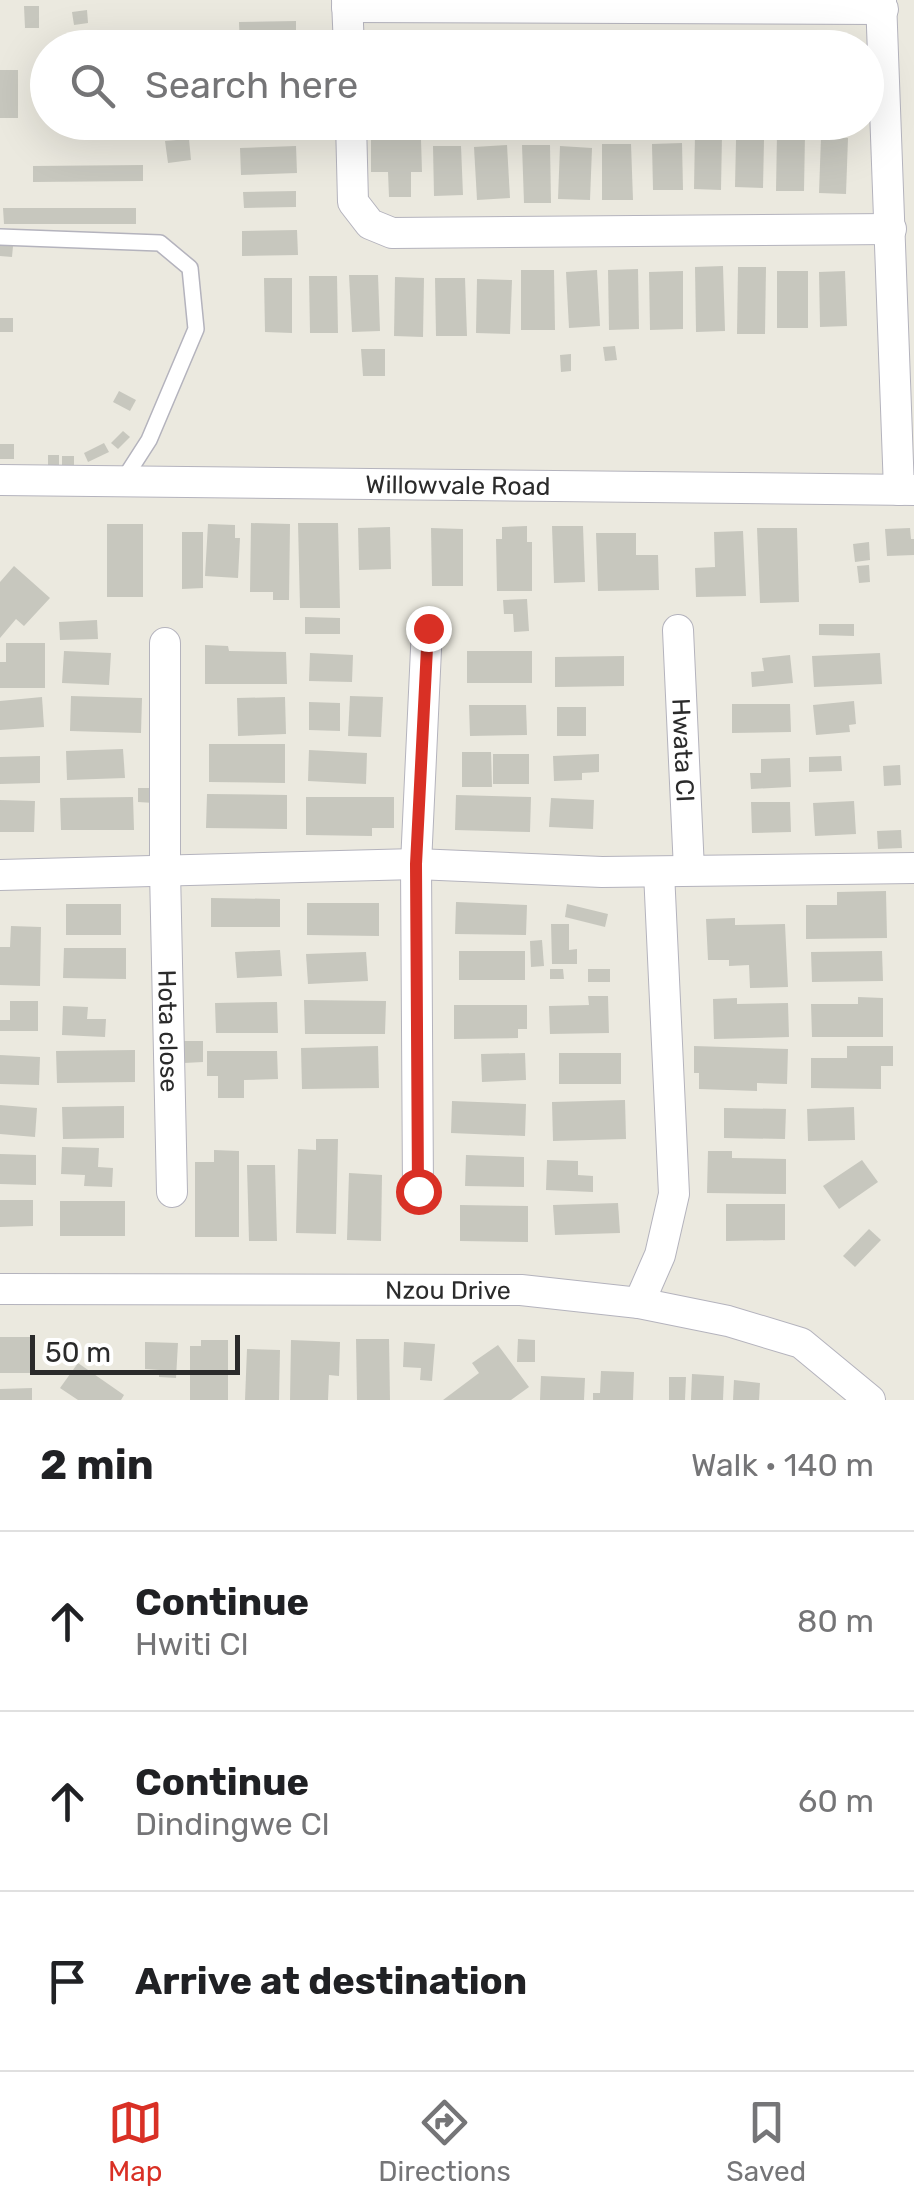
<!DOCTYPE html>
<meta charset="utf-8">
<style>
:root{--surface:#fff;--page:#f2f2f2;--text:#202124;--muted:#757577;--line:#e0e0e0;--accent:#d93025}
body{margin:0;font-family:Rubik,sans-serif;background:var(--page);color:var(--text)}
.scale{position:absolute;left:30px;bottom:25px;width:210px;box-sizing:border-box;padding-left:10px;border:5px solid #2b2b2b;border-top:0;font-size:28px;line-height:35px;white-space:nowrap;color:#2b2b2b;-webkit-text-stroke:8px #fff;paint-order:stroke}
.stop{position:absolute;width:30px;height:30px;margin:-22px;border:8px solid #d93025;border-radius:50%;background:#fff}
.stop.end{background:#d93025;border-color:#fff;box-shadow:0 2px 10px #0008}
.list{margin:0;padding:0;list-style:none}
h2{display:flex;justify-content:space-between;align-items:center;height:130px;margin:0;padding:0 40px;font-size:42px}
h2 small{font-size:32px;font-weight:400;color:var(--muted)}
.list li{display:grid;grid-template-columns:65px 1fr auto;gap:30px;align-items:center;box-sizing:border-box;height:180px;padding:0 40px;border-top:2px solid var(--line)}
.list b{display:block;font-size:38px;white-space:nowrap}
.list p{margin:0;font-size:32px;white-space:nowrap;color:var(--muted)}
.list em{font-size:32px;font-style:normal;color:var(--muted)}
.icon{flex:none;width:55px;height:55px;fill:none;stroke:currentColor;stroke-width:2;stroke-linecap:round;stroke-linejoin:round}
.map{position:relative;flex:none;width:914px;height:1400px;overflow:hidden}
.search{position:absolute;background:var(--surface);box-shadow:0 10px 40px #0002;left:30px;right:30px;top:30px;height:110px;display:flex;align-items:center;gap:25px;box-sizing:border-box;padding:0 35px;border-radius:55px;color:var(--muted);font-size:38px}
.sheet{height:670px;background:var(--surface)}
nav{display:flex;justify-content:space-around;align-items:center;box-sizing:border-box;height:140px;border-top:2px solid var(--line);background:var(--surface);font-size:28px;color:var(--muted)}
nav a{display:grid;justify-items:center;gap:5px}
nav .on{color:var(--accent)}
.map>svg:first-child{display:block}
.building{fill:#c7c7be}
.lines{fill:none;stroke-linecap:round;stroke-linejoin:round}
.lane-casing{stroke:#b4b3bd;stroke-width:18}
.street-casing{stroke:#b4b3bd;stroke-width:32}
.lane{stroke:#fff;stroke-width:15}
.street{stroke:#fff;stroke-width:30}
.route{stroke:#d93025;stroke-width:12}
.labels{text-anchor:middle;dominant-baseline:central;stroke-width:9;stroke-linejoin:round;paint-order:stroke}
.street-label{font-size:25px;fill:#2b2b2b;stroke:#fff}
</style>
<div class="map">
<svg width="914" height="1400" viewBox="0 0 914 1400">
<rect width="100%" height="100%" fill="#ebe9df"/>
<g class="building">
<polygon points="24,6 39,6 39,28 25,28"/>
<polygon points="87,10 88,23 74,25 72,12"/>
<polygon points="296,21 296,48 240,48 239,22"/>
<polygon points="108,35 109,48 75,48 74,36"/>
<rect x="0" y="70" width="18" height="48"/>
<polygon points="233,122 299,122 299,127 233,129"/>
<polygon points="695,133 722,134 721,190 694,189"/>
<polygon points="777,133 805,134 804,191 776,191"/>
<polygon points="821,137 848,138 846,194 819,193"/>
<polygon points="189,139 191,160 168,163 165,141"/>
<polygon points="371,139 421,139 422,172 411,172 411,197 389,197 388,172 371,172"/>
<polygon points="736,140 764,140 763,188 735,187"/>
<polygon points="682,143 683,190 653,190 652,144"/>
<polygon points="602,144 631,144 633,200 602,200"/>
<polygon points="507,145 510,198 477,200 474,147"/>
<polygon points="522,145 550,145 551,203 524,203"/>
<polygon points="296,146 297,173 241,175 240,148"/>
<polygon points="433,146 461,146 463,195 434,196"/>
<polygon points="560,146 592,148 590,200 558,199"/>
<polygon points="143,165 143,181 33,182 33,166"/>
<polygon points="296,191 296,207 244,208 243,192"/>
<polygon points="3,208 136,208 136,224 4,224"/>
<polygon points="297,230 298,255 242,256 242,231"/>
<polygon points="0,245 13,246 12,257 0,256"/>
<polygon points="723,266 725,331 696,332 695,267"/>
<polygon points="738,267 766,267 765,334 737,334"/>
<polygon points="638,269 639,329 609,330 608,270"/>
<polygon points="521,270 554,270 555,330 521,330"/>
<polygon points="597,270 600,326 569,328 566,272"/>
<polygon points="683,271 683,329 650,330 649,272"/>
<rect x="777" y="271" width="31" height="57"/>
<polygon points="845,271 847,326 820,327 819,272"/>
<polygon points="349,275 378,275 380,331 352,332"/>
<polygon points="309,276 337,276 338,333 310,333"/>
<polygon points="395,277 424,278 423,337 394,336"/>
<polygon points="264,278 292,278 292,333 265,332"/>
<polygon points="435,278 465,278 467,336 436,336"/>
<polygon points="477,279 512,280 510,334 476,333"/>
<rect x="0" y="318" width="13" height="14"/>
<polygon points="615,346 617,360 605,361 603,347"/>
<polygon points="361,349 385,349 385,376 363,376"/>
<polygon points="571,354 571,371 561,372 560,355"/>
<polygon points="119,391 136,400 130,411 113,402"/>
<polygon points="123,431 130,437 118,449 111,443"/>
<polygon points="104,443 109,452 88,462 84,453"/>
<rect x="0" y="444" width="14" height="15"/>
<rect x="48" y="455" width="11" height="11"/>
<polygon points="62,456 74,456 74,466 62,465"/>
<polygon points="251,523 290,524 289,600 273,600 273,592 250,592"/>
<polygon points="298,523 338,523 340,608 300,608"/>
<rect x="107" y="524" width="36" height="73"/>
<polygon points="208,524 235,525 235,538 240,538 238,578 205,576"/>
<polygon points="527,526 527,542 532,542 532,591 497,591 496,539 502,539 502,527"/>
<polygon points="552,526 583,526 585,582 554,583"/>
<polygon points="390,527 391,569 359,570 358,528"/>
<polygon points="431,528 463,529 463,586 432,586"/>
<polygon points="757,528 797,528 799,602 760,603"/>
<polygon points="910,528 911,539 914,539 914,555 887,556 885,529"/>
<polygon points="743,531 746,596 696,597 695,568 715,567 714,532"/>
<polygon points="182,532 203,532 203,588 182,589"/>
<polygon points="596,533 636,533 636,555 658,555 659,590 598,591"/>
<polygon points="869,542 870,560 855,562 853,544"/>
<polygon points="869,565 870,582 859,583 857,566"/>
<polygon points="14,566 50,598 24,626 16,619 0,638 0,582"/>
<polygon points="527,599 529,631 514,632 513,614 504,614 503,600"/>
<polygon points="305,617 340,618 340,634 305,634"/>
<polygon points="97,620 98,639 60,640 59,622"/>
<polygon points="819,624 854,624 854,636 819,635"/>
<polygon points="6,643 45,643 45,688 0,688 0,662 6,662"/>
<polygon points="205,645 228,646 229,651 286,652 287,684 205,684"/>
<polygon points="64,651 111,653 109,685 62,683"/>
<rect x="467" y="651" width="65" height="32"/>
<polygon points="310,653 353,655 352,682 309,681"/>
<polygon points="880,653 882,684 814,687 812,656"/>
<polygon points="790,655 793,683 752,687 751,672 764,671 762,658"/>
<polygon points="624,656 624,686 555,687 555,657"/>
<polygon points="71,696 142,698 141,733 70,731"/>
<polygon points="350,696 383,697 381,737 348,736"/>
<polygon points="42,697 44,727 0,730 0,701"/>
<polygon points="285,697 286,734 238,736 237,698"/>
<polygon points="854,701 856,724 849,725 850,732 816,735 813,705"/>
<polygon points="309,702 340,703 340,731 309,730"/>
<polygon points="732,704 790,704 791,732 732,733"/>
<polygon points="469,705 526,705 527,735 470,736"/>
<rect x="557" y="707" width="29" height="29"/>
<polygon points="209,744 285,744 285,783 209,782"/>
<polygon points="123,749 125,778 67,780 66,751"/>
<polygon points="309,750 367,753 366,784 308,781"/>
<polygon points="462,752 491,752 492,787 462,787"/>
<rect x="493" y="754" width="36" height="30"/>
<polygon points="599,754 599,772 582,773 582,780 554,781 553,756"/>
<polygon points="40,756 40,783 0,784 0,757"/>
<polygon points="841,756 842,771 809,772 809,757"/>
<polygon points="790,758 791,787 751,789 750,773 761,773 761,759"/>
<polygon points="900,765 901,785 884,786 883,766"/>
<polygon points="138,788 154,788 154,803 138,802"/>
<polygon points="207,794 287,795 287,829 206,828"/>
<polygon points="456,795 531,797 530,832 455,830"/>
<polygon points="133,797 134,830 61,830 60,798"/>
<polygon points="306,797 394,797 394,828 372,828 372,836 306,835"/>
<polygon points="551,798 594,800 593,829 549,827"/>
<polygon points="0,800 35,801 34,832 0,832"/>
<polygon points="854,801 856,834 815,836 813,803"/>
<polygon points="751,802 790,802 791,832 752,833"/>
<polygon points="901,830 902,848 878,849 877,831"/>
<polygon points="886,891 887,938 806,939 806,905 837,905 837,892"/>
<polygon points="211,898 280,899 280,927 211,927"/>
<polygon points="456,902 527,905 526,935 455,934"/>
<polygon points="307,903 379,903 379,936 307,935"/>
<rect x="66" y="904" width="55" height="31"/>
<polygon points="567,904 608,914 605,927 565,917"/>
<polygon points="735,918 735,925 785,924 788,987 750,988 749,965 729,966 729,960 708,960 706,919"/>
<polygon points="551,924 569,924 569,950 577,949 577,964 552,964"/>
<polygon points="11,926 41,927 40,986 0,985 0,947 10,947"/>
<polygon points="542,940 544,966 531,967 530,941"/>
<polygon points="64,948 126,948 126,979 63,978"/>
<polygon points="280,950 282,976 237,978 235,952"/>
<rect x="459" y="951" width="66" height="29"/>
<polygon points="882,951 883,981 812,982 811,952"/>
<polygon points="366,952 368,981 308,984 306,954"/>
<polygon points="550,969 563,969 564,979 550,979"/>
<rect x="588" y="969" width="22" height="13"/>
<polygon points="588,996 608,996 609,1033 550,1034 549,1006 589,1005"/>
<polygon points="858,997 883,998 883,1037 812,1037 811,1004 858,1004"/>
<polygon points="737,998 737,1004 788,1003 789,1037 714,1039 713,999"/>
<polygon points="304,1000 386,1001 385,1034 305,1034"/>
<polygon points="10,1001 38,1001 38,1031 0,1031 0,1020 10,1020"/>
<polygon points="277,1002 278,1033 216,1033 215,1003"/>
<polygon points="454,1005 527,1005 527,1029 518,1029 518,1038 454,1039"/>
<polygon points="63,1006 88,1007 87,1019 106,1019 105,1037 62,1035"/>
<polygon points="183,1041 203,1041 203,1062 184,1063"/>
<polygon points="378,1046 379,1088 302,1089 301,1048"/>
<polygon points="694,1046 788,1049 787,1084 757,1083 757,1091 699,1089 699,1073 694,1073"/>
<polygon points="847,1046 893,1046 893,1066 881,1066 881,1089 811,1088 811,1058 847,1058"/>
<polygon points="135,1050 135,1082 57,1083 56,1051"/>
<polygon points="207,1051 277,1051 278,1079 244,1080 244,1098 218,1098 218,1076 207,1076"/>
<polygon points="525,1053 526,1080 482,1082 481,1054"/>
<rect x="559" y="1053" width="62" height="31"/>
<polygon points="0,1055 40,1057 39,1085 0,1084"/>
<polygon points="625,1100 626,1139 553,1141 552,1102"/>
<polygon points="452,1101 526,1104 525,1136 451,1133"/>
<polygon points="0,1105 37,1108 35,1137 0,1134"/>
<polygon points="124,1106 124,1138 63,1139 62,1107"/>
<polygon points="854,1107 855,1140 808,1141 807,1109"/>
<polygon points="724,1108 786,1109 785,1139 724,1138"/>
<polygon points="316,1139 338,1139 336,1234 296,1233 298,1149 316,1150"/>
<polygon points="62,1147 99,1148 98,1167 113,1168 112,1187 84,1186 85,1175 61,1174"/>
<polygon points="214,1150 239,1151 239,1237 195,1237 195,1162 214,1162"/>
<polygon points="708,1151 732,1151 732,1158 786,1159 786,1194 707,1193"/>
<polygon points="0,1154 36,1155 36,1185 0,1184"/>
<polygon points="466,1155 524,1157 524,1187 465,1186"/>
<polygon points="547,1160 578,1161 578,1175 593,1176 593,1192 546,1190"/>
<polygon points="862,1160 878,1182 839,1209 823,1186"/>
<polygon points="247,1165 275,1165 277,1241 249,1241"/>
<polygon points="349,1173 382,1175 381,1241 347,1240"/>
<polygon points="0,1200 33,1200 33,1226 0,1227"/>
<rect x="60" y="1201" width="65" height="35"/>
<polygon points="618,1203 620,1233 555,1235 553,1205"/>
<polygon points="726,1204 785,1204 785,1240 726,1241"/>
<polygon points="460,1205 528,1206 528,1242 460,1241"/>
<polygon points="869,1229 881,1240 855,1267 843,1256"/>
<polygon points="0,1337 32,1337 33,1373 0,1373"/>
<polygon points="356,1339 389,1339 390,1400 357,1400"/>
<polygon points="518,1339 535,1340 535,1362 517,1362"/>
<polygon points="201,1340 228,1340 228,1400 190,1400 190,1346 201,1346"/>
<polygon points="291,1340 340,1342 339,1376 329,1375 328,1400 290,1400"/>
<polygon points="145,1342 178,1343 176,1378 159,1377 159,1370 145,1369"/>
<polygon points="404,1342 435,1344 432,1381 420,1380 421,1368 403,1367"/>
<polygon points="498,1345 529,1387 511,1400 443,1400 479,1373 472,1363"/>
<polygon points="247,1349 280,1350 279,1400 245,1400"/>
<polygon points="78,1363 124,1395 121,1400 78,1400 60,1388"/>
<polygon points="601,1371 634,1372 633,1400 593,1400 593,1393 600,1393"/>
<polygon points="692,1374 724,1376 723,1400 691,1400"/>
<polygon points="541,1376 585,1378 584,1400 540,1400"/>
<polygon points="669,1377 686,1377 685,1400 669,1400"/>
<polygon points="734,1380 760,1383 759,1400 733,1400"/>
<polygon points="32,1388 32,1400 0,1400 0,1389"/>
</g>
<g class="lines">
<defs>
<polyline id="lane" points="0,237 160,243 190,268 196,329 149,440 122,482"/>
<g id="street">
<polyline points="347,0 349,48"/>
<polyline points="881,0 899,490"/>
<polyline points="347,7 883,9"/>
<polyline points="351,122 353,202 370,224 392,233 891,229"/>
<path id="s1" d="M0 480 914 490"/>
<path id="s2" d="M678 630 689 870"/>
<path id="s3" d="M165 643V871L172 1192"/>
<polyline points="0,875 416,864 602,872 914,868"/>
<polyline points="418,1191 416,864 427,628"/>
<path id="s4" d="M0 1289 521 1290 639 1303 728 1321 801 1343 870 1400"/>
<polyline points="639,1303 660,1255 674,1194 659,872"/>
</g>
</defs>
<use href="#lane" class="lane-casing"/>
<use href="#street" class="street-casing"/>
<use href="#lane" class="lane"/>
<use href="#street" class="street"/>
</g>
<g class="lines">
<polyline class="route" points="418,1191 416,864 428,628"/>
</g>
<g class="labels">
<g class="street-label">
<text stroke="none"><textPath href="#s1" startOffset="458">Willowvale Road</textPath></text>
<text stroke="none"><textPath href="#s2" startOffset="120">Hwata Cl</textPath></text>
<text stroke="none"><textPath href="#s3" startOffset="388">Hota close</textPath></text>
<text stroke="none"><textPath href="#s4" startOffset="448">Nzou Drive</textPath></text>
</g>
</g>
</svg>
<div class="scale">50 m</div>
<div class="stop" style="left:418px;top:1191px"></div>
<div class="stop end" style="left:428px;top:628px"></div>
<div class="search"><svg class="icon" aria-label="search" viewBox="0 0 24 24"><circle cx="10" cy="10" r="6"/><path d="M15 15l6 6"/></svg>Search here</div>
</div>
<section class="sheet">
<h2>2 min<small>Walk · 140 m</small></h2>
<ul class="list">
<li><svg class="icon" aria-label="ahead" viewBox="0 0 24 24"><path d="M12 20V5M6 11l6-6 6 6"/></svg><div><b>Continue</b><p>Hwiti Cl</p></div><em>80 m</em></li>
<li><svg class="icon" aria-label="ahead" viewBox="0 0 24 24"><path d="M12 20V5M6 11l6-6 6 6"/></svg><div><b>Continue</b><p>Dindingwe Cl</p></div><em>60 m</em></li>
<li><svg class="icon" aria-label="arrive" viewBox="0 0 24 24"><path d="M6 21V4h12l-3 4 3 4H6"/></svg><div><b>Arrive at destination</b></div></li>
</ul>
</section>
<nav>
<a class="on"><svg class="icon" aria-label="map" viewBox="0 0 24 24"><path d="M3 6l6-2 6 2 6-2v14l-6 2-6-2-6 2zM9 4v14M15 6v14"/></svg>Map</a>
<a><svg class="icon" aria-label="directions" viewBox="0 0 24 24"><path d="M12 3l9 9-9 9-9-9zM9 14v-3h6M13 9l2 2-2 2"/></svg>Directions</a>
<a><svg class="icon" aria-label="saved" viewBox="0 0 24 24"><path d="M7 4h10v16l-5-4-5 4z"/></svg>Saved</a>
</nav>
